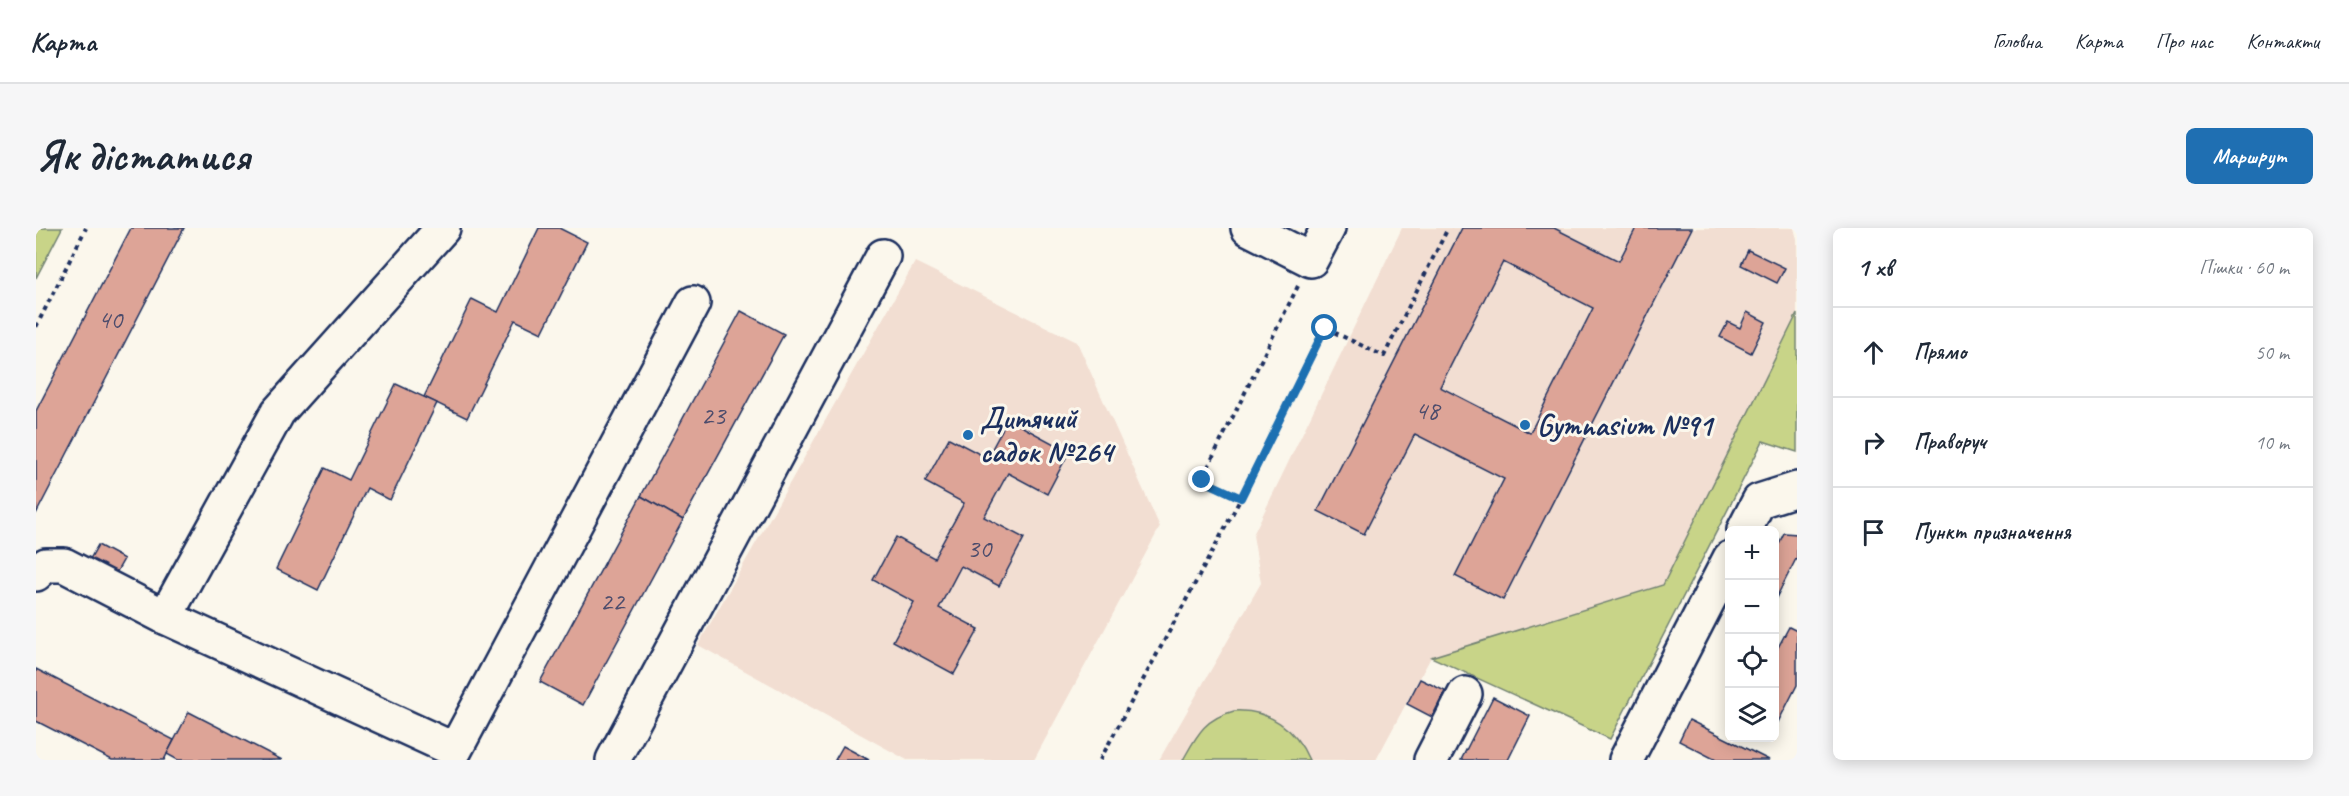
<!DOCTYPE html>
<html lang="uk">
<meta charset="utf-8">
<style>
:root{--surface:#fff;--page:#f6f6f7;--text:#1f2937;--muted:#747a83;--line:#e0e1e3;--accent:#1f6fb2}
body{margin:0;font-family:Caveat,sans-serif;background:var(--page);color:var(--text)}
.controls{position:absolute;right:18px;bottom:18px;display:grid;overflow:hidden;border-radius:9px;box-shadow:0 3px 15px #0003}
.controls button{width:54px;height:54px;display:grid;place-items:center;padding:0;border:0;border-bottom:2px solid var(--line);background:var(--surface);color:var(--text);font:30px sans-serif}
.stop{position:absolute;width:18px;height:18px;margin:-14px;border:4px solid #1f6fb2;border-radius:50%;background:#fff}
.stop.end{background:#1f6fb2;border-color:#fff;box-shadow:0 2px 6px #0008}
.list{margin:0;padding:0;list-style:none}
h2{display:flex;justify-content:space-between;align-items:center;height:78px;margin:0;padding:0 24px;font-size:26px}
h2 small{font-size:20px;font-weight:400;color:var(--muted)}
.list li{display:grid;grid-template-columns:39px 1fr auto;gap:18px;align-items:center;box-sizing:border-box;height:90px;padding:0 24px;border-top:2px solid var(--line)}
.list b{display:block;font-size:22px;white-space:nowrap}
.list em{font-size:20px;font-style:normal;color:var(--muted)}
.icon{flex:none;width:33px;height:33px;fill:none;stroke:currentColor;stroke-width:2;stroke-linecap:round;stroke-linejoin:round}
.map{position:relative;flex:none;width:1761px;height:532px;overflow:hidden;border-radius:9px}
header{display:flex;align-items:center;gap:36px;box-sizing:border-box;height:84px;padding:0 30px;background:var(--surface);border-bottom:2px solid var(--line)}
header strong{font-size:28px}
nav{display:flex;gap:33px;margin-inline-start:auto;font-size:21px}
.intro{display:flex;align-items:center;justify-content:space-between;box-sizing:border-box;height:144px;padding:0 36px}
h1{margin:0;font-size:42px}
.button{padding:15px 27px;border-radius:9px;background:var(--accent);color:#fff;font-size:21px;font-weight:700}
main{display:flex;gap:36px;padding:0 36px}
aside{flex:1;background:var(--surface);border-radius:9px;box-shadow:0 3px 15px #0003}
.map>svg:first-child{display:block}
.built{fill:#f2ded2}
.green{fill:#c8d488;stroke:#728273;stroke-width:1.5}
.building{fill:#dda497;stroke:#1b2f5e;stroke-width:1.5;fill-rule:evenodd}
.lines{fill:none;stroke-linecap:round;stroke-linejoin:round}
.minor-casing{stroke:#1b2f5e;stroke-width:38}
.path{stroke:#1b2f5e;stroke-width:4;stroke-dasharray:4.5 4.5;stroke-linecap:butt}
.minor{stroke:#fbf7ec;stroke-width:33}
.route{stroke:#1f6fb2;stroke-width:8}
.poi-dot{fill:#1f6fb2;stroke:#fbf7ec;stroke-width:2}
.labels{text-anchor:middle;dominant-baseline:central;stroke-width:6;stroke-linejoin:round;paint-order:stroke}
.number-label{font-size:27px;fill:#4c4c6c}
.poi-label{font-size:30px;font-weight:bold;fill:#1b2f5e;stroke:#fbf7ec;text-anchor:start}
</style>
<header>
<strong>Карта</strong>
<nav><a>Головна</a><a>Карта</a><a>Про нас</a><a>Контакти</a></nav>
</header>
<div class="intro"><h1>Як дістатися</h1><a class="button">Маршрут</a></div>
<main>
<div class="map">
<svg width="1761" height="532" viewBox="0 0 1761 532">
<rect width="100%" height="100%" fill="#fbf7ec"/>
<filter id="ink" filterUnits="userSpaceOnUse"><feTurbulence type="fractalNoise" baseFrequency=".0167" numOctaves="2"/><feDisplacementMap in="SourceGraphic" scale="12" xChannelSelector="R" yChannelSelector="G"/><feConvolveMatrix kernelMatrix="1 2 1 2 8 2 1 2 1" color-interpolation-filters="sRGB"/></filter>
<g filter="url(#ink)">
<g class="built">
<polygon points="1366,0 1758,0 1761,11 1761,86 1627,357 1395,429 1340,532 1123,532 1225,355 1217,307"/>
<polygon points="879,34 1041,114 1124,299 998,532 871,532 662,417"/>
</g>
<g class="green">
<polygon points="0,0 26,0 0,50"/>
<polygon points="1761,86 1761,224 1727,213 1574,511 1395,429 1627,357"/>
<path d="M1198 483C1233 481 1260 501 1273 532H1147C1161 507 1168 491 1198 483Z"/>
</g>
<g class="building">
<polygon points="95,0 148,0 0,286 0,183"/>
<polygon points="503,0 523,0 551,14 506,105 479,92 431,190 388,169 436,71 462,84"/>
<path d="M1426 0H1518L1583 33 1600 0H1656L1467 372 1419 348 1468 251 1379 206 1328 306 1282 283ZM1467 34 1557 80 1494 205 1404 159Z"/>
<polygon points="1712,22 1749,40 1741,55 1705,37"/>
<polygon points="705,83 748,106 647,292 605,268"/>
<polygon points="1711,84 1730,94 1715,125 1684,109 1692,94 1704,100"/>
<polygon points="360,156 401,175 354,272 331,260 282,362 240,341 289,240 313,252"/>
<polygon points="972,191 1033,224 1011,266 972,245 948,289 988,310 963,358 925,338 903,380 943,401 918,446 857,413 878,374 837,352 860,309 898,330 928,275 889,254 913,210 951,230"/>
<polygon points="605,268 647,292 547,477 504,454"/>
<polygon points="1748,305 1761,306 1761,332 1760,331 1738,374 1738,326"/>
<polygon points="62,317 88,331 76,352 50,338"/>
<polygon points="1753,399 1761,403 1761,457 1738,502 1738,427"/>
<polygon points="0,441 138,512 128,532 76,532 0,493"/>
<polygon points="1384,451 1409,463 1396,489 1371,476"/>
<polygon points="1457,469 1494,488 1472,532 1425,532"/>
<polygon points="153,484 246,532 142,532 131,526"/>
<polygon points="1653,492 1733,532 1680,532 1643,513"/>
<polygon points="807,518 833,532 799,532"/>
</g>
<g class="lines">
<defs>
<g id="minor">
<polyline points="1212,0 1275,32 1292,0"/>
<polyline points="1708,302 1723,273 1761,261"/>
<polyline points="0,346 10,337 28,337 129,389 419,522 657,75"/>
<polyline points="129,389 242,184 407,0"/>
<polyline points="577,532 847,28"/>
<polyline points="1395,532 1429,466"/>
<polyline points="1590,532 1694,330"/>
</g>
</defs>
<use href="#minor" class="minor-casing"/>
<g class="path">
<polyline points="1262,58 1166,251 1205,270 1289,100 1348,128 1412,0"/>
<polyline points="0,99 50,0"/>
<polyline points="1064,532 1205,270"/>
</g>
<use href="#minor" class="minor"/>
</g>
</g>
<g class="lines" filter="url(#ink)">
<polyline class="route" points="1166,252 1205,270 1289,100"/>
</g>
<g class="poi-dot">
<circle cx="1489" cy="197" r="6"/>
<circle cx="932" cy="207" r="6"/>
</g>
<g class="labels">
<g class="number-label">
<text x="74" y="91">40</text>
<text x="1391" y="182">48</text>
<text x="677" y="187">23</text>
<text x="943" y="320">30</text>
<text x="576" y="373">22</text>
</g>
<g class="poi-label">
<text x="944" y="190">Дитячий<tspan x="944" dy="34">садок №264</tspan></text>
<text x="1501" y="197">Gymnasium №91</text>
</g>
</g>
</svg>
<div class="controls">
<button>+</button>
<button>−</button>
<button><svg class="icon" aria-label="locate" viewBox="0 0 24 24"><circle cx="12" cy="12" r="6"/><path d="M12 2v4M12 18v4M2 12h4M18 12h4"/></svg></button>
<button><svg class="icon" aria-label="layers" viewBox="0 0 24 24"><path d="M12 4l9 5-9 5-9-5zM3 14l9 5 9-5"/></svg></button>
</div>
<div class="stop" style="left:1289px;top:100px"></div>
<div class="stop end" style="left:1166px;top:252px"></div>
</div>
<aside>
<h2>1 хв<small>Пішки · 60 m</small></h2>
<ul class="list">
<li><svg class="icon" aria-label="ahead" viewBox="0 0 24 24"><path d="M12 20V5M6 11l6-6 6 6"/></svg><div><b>Прямо</b></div><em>50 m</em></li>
<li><svg class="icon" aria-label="right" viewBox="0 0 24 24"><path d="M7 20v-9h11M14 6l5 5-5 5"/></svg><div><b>Праворуч</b></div><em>10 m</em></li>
<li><svg class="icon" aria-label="arrive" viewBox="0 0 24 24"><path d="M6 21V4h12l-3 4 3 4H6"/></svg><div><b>Пункт призначення</b></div></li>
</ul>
</aside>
</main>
